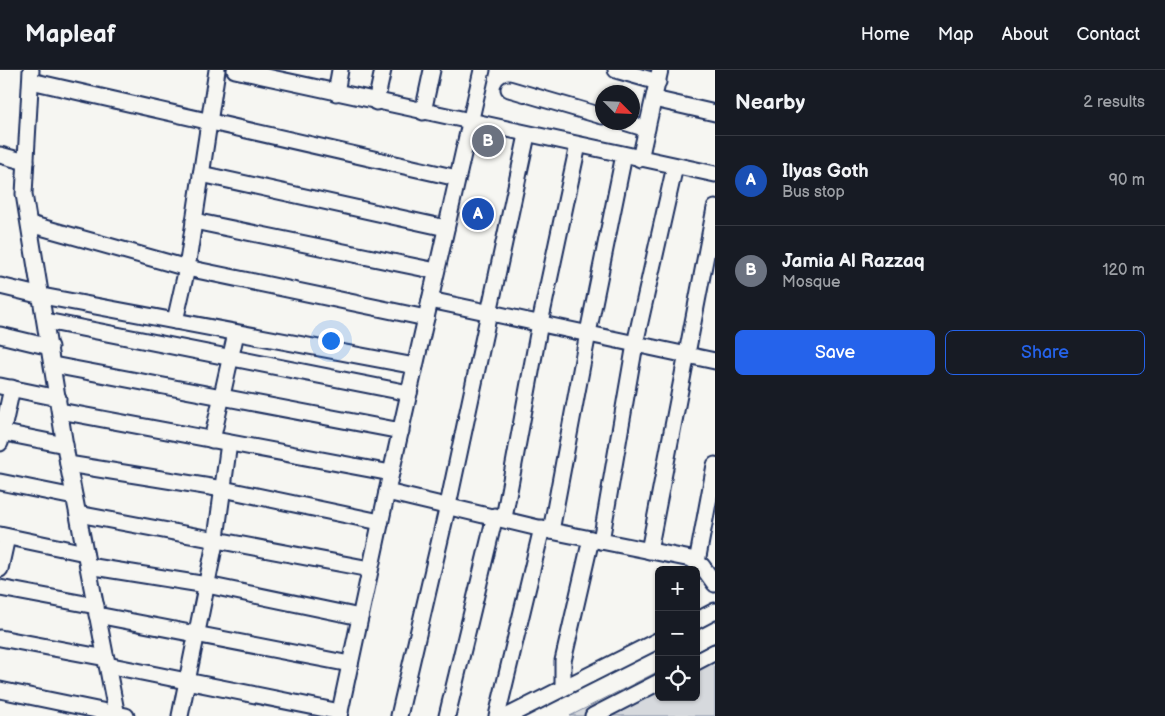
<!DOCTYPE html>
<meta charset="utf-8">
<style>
:root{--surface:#171b24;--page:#20242c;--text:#f1f3f6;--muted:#9ea1a6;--line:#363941;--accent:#2563eb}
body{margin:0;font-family:"Balsamiq Sans",sans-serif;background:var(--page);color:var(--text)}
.controls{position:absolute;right:15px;bottom:15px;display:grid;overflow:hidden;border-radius:8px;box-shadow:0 1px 4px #0004}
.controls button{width:45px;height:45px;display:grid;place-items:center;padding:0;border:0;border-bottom:1px solid var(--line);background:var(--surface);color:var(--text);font:25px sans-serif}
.compass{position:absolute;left:595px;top:15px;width:45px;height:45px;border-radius:50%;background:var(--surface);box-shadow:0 1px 4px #0004;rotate:114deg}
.you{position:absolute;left:330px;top:270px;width:18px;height:18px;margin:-12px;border:4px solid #fff;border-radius:50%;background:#1a73e8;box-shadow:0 0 0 8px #1a73e833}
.badge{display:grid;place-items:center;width:32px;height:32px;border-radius:50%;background:var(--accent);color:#fff;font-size:16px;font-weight:700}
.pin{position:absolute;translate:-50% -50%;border:2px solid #fff;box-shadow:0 1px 5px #0006}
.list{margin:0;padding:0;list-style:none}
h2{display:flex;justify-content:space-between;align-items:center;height:65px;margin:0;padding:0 20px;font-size:21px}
h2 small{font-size:16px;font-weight:400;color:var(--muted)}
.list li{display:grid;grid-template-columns:32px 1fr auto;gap:15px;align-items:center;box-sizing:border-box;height:90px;padding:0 20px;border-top:1px solid var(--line)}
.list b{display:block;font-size:19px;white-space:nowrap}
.list p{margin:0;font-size:16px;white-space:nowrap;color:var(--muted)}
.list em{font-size:16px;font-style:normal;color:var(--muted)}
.actions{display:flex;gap:10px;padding:15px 20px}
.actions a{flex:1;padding:11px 0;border:1px solid var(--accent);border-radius:8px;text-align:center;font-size:18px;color:var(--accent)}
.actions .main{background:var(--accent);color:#fff}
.icon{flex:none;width:28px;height:28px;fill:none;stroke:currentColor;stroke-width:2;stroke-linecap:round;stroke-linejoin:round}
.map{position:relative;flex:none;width:715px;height:646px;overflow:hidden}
header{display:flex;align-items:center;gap:30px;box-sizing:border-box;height:70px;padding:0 25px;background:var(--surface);border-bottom:1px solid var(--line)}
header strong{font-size:24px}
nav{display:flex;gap:28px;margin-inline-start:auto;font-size:18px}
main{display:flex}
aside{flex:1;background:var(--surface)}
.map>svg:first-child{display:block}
.green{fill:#d6d9dd;stroke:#78849e}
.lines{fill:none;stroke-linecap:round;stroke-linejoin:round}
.minor-casing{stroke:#1b2f5e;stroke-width:19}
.minor{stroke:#f6f6f2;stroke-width:15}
</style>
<header>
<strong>Mapleaf</strong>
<nav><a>Home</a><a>Map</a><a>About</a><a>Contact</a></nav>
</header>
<main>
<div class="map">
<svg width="715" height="646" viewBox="0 0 715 646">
<rect width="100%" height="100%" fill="#f6f6f2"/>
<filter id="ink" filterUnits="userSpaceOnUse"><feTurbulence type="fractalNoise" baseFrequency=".02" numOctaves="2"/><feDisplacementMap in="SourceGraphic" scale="10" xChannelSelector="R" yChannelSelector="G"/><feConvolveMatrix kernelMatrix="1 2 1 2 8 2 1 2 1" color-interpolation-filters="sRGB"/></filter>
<g filter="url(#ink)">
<polygon class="green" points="715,572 715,646 570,646 659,601 659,627 696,627 696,582"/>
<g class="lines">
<defs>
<g id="minor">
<polyline points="31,0 24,124 68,394 117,646"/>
<polyline points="235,0 715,104"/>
<polyline points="616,0 658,12"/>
<polyline points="31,11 457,108"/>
<polyline points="509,19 602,46"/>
<polyline points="336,23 340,0"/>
<polyline points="654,29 715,43"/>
<polyline points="376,32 383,0"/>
<polyline points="423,42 432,0"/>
<polyline points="624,52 647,59"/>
<polyline points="0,85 26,92"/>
<polyline points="640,89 660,0"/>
<polyline points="201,104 446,158"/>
<polyline points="194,151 436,201"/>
<polyline points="30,154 187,198 426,248"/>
<polyline points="0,216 42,226 415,296"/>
<polyline points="430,230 715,291"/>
<polyline points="46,251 409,323"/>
<polyline points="175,251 187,198 217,0"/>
<polyline points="0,265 50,277"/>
<polyline points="53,295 401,361"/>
<polyline points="0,316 58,328"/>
<polyline points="60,341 391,403"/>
<polyline points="0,362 65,375"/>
<polyline points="212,370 236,263"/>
<polyline points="0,373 12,318"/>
<polyline points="68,394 223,419 380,452"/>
<polyline points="0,412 74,427"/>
<polyline points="387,422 551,461 691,489 702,496 715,514"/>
<polyline points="78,444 370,499"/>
<polyline points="504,448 540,253 578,75"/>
<polyline points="551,461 588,263 624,85"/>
<polyline points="0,465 85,483"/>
<polyline points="601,471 635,274 675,96"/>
<polyline points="649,481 715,138"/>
<polyline points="697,492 715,395"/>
<polyline points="88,496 207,515 360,547"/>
<polyline points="0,499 7,467"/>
<polyline points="0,518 96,536"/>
<polyline points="97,545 350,594"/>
<polyline points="696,551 715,541"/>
<polyline points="0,568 106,588"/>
<polyline points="696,592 715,582"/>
<polyline points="107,595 340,642"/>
<polyline points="563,618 563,591 591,469"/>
<polyline points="0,620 126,646"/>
<polyline points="180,646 216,468 229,373"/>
<polyline points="339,646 391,403 482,0"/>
<polyline points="399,646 448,435 527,65"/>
<polyline points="447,646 495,446"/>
<polyline points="497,646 542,458"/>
<polyline points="508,646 659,570"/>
<polyline points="593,646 659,612"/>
</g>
</defs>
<use href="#minor" class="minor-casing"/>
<use href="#minor" class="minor"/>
</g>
</g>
</svg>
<div class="controls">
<button>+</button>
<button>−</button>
<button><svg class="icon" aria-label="locate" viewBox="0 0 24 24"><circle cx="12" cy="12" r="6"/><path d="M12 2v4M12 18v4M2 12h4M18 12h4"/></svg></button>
</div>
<svg class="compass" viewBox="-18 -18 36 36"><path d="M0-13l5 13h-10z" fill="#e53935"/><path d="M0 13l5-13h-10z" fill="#9ea1a6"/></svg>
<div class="you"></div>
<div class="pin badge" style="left:478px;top:144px;background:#1a4fb4">A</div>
<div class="pin badge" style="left:488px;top:71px;background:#6b7280">B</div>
</div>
<aside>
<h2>Nearby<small>2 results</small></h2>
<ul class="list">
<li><span class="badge" style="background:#1a4fb4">A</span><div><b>Ilyas Goth</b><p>Bus stop</p></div><em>90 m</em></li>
<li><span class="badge" style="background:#6b7280">B</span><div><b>Jamia Al Razzaq</b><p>Mosque</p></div><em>120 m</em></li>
</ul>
<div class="actions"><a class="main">Save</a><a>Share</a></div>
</aside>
</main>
